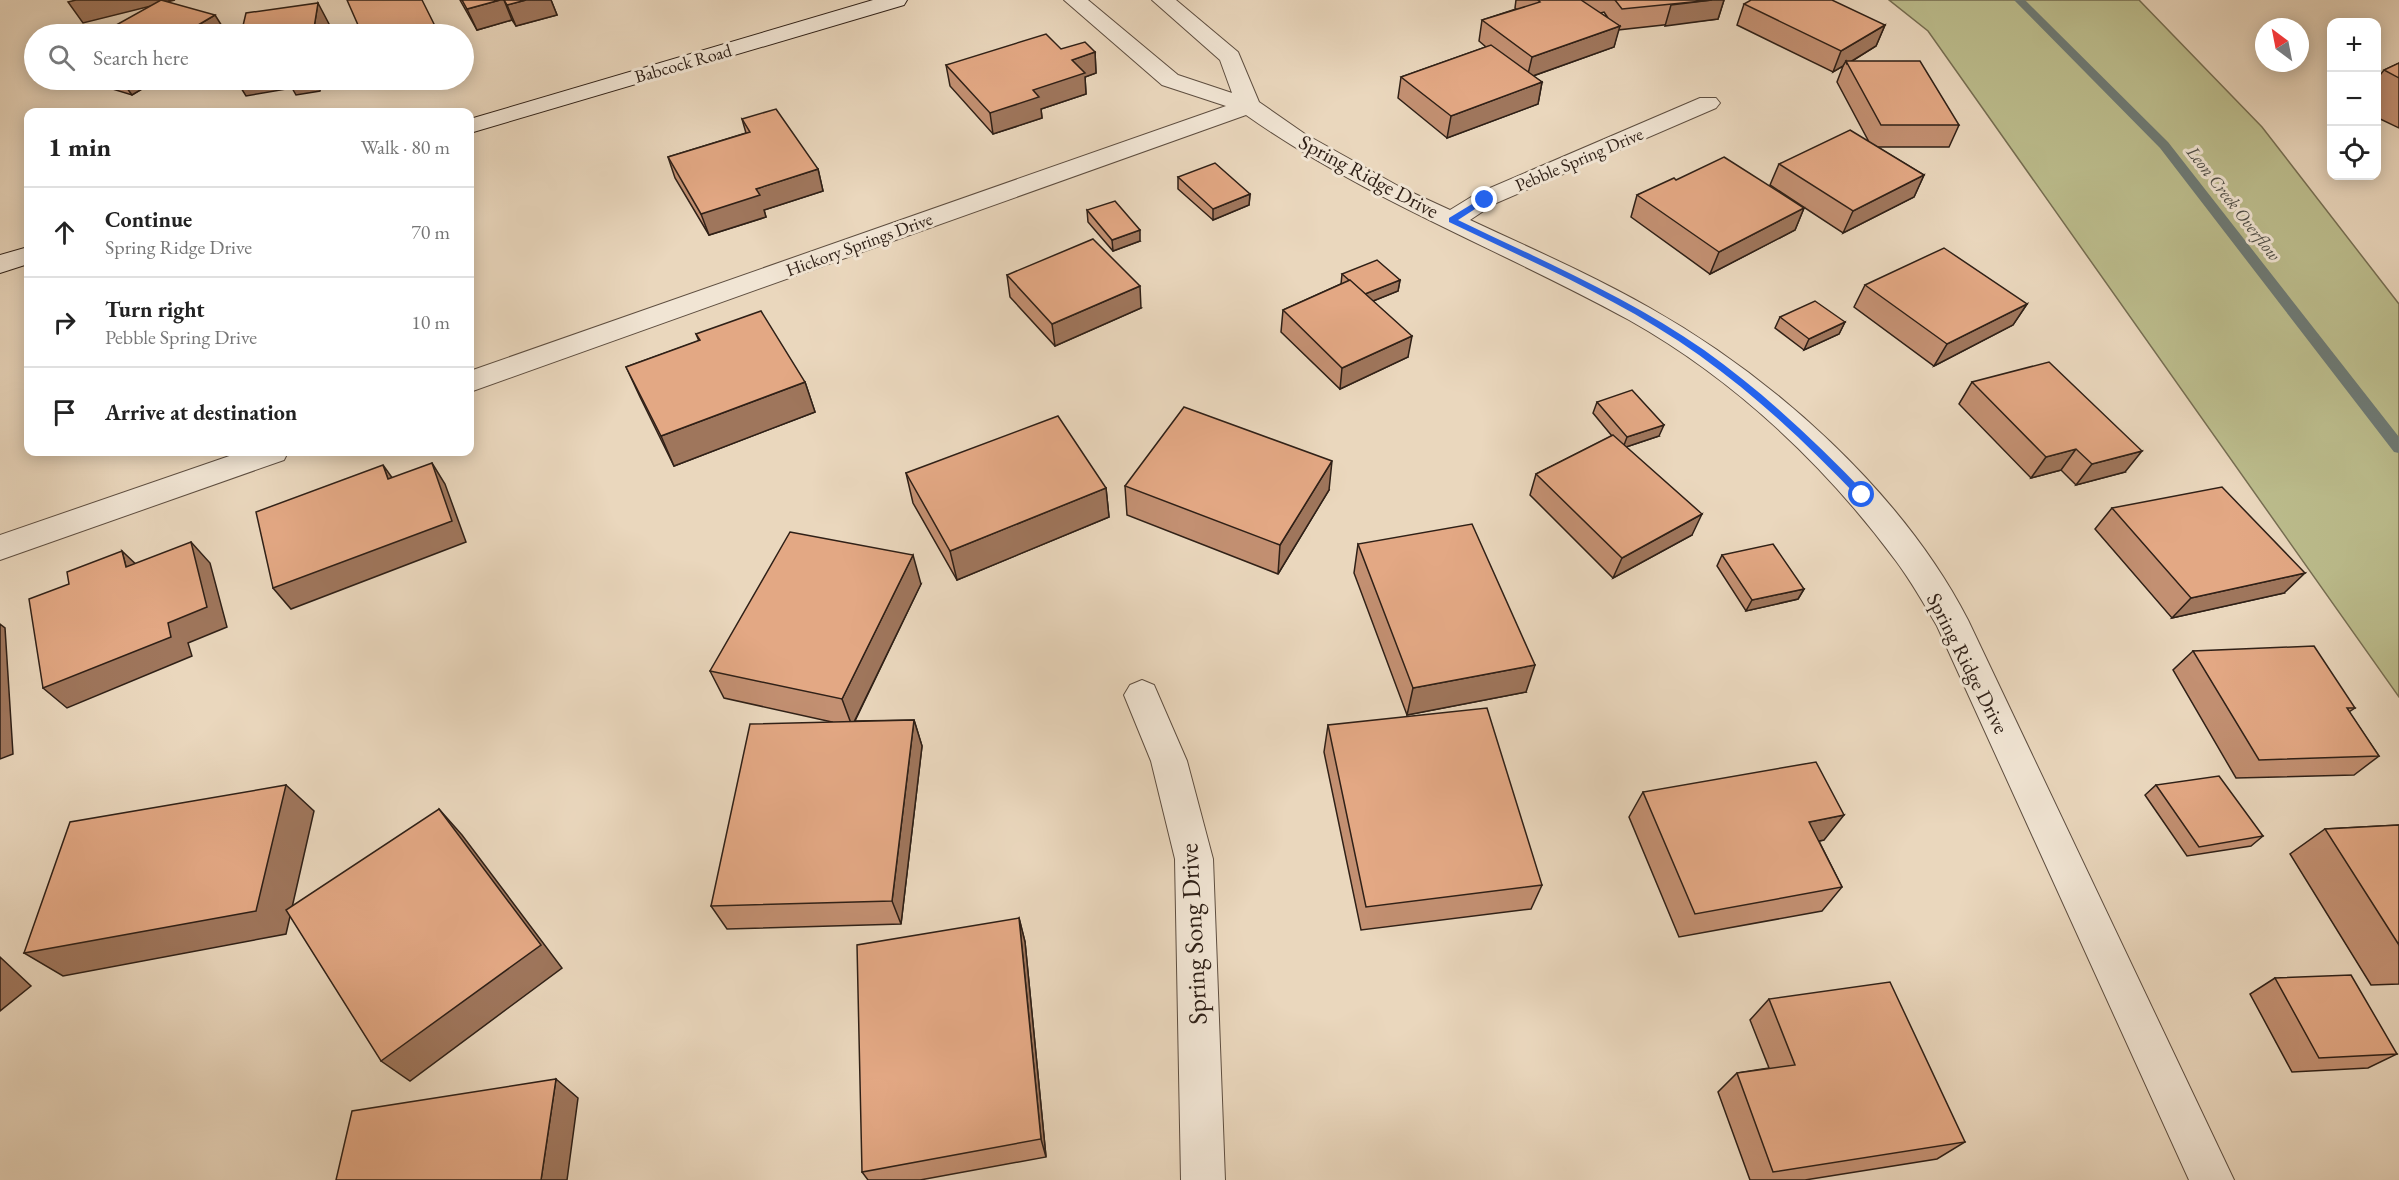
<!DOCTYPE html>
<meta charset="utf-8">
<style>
:root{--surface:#fff;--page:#f2f2f2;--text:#222;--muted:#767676;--line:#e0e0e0}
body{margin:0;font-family:"EB Garamond",serif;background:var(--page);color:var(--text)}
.controls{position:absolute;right:18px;top:18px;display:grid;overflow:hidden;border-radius:12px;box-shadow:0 3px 15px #0003}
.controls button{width:54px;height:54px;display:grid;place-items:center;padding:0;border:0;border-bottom:2px solid var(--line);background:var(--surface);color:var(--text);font:30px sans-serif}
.compass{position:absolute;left:2255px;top:18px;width:54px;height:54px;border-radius:50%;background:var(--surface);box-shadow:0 3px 15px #0003;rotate:328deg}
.stop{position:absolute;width:18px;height:18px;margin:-14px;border:4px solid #2563eb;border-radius:50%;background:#fff}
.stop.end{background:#2563eb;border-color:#fff;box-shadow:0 2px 6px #0008}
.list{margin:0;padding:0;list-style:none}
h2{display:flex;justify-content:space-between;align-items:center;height:78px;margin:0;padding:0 24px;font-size:26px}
h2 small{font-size:20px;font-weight:400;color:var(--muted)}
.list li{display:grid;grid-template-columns:39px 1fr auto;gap:18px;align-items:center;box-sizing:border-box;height:90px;padding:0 24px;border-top:2px solid var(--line)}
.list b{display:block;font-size:22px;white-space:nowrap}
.list p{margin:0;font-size:20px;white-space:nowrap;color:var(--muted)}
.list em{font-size:20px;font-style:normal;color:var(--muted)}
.icon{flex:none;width:33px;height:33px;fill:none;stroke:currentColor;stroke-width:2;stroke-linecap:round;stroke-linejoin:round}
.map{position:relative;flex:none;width:2399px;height:1180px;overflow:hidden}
.search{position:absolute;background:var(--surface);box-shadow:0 3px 15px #0003;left:24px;top:24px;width:450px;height:66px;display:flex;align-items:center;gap:15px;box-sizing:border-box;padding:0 21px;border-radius:33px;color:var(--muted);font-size:22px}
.panel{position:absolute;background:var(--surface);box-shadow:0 3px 15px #0003;left:24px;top:108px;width:450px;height:348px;border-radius:12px}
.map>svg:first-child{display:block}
.green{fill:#bcbd8d;stroke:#766e52;stroke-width:1.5}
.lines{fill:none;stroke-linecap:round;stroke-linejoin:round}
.stream{fill:#6e7b76;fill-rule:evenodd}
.minor-casing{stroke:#5e4e40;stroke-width:2}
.secondary-casing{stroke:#2f2017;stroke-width:2}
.minor{fill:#f1e5d4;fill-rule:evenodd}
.secondary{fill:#f1e5d4;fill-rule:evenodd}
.wall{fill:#c39072;stroke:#2f2017;stroke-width:1.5;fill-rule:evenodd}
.shaded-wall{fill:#9f765c;stroke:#2f2017;stroke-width:1.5}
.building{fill:#e3a884;stroke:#2f2017;stroke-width:1.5}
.route{fill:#2563eb}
.labels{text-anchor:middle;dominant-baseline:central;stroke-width:6;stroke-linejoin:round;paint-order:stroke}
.far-street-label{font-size:18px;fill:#2f2017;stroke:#f1e5d4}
.far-water-label{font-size:18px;font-style:italic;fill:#4e4e47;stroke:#f1e5d4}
.street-label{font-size:21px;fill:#2f2017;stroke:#f1e5d4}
.near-street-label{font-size:26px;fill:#2f2017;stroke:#f1e5d4}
</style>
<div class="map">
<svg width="2399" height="1180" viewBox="0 0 2399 1180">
<rect width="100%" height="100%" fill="#ead7bd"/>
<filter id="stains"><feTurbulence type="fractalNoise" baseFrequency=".00333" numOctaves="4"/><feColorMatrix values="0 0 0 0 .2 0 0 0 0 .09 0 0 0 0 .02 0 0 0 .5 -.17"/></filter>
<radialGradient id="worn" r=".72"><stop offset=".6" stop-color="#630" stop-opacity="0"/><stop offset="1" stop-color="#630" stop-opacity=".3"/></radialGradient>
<polygon class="green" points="1889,0 2139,0 2262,127 2399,304 2399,697 1928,31"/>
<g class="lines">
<polygon class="stream" points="2014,0 2025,0 2168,142 2399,437 2399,453 2394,452 2160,148"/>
<defs>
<g id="minor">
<path d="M1064 0H1088L1178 75 1232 93 1220 60 1152 0H1176L1238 52 1259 102 1305 134 1400 187 1450 210 1476 194 1700 98H1716L1720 103 1716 108 1494 204 1470 220C1530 248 1592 275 1650 308 1774 378 1902 492 1968 620L2234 1180H2189L1937 626C1924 604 1911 581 1896 561 1825 465 1734 379 1629 320 1502 250 1365 199 1246 115L470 392V371L1226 106 1162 85Z"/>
<polygon points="241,452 288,452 284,460 0,560 0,535"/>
<polygon points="1142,680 1154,685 1187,761 1213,859 1225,1180 1181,1180 1175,859 1151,761 1124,695 1130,685"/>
</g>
<g id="secondary">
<polygon points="873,0 907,0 904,5 470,133 470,119"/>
<polygon points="28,247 28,264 0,273 0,255"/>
</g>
</defs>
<use href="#minor" class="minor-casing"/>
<use href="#secondary" class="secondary-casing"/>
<use href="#minor" class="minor"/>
<use href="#secondary" class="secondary"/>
</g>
<g class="wall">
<polygon points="460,0 551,0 557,15 516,26 512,20 477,30"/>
<path d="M1516 0H1724L1718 19 1618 30 1614 47 1533 76 1542 82 1538 104 1447 138 1398 98 1401 77 1486 47 1479 41 1482 20 1516 9 1515 8ZM1604 12 1608 18 1600 13Z"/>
<polygon points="1744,4 1885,25 1876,46 1852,61 1959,125 1949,147 1877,147 1924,175 1914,197 1843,233 1770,185 1779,164 1869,142 1837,82 1843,66 1833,72 1737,25"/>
<polygon points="1061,49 1095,52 1096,73 1085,77 1086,94 1041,109 1042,118 993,134 950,86 946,65"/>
<polygon points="2399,63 2399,128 2376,117 2376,80 2384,70"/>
<polygon points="83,80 157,80 132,95"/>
<polygon points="742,119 818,169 823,191 764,210 766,217 709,235 675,178 668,157 746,133"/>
<polygon points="1178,177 1250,194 1249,205 1213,220 1178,189"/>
<polygon points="1676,180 1804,208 1795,230 1710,274 1631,217 1637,195"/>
<polygon points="1087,210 1140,241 1113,251 1088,222"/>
<polygon points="1342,274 1400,280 1398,291 1373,301 1408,357 1340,389 1281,332 1283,310 1341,284"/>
<polygon points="1007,275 1141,308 1055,346 1010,297"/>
<polygon points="1865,285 2027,304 2013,325 1934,366 1854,307"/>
<polygon points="1780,317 1845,322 1839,334 1804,350 1775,328"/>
<polygon points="696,334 805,382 815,412 674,466 640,397 626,367 699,341"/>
<polygon points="1972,382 2125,472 2076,485 2061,470 2031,478 1959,404"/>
<polygon points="1597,402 1659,436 1626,447 1692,535 1613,578 1530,495 1536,474 1612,436 1593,413"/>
<polygon points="906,473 1106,488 1109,517 957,580 913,503"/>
<polygon points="1125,486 1329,490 1278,574 1127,515"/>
<polygon points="2112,508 2284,593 2172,618 2095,529"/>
<polygon points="1358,544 1526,692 1407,715 1354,573"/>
<polygon points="1722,555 1804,589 1798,599 1746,611 1717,566"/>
<polygon points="921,584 855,721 914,720 922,746 901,924 727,929 711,906 832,722 724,698 710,671"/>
<polygon points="2193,651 2355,708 2349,712 2379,756 2354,775 2236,778 2173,670"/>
<polygon points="1328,725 1542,885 1531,909 1361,930 1324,752"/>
<polygon points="2156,785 2263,836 2251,846 2187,856 2145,795"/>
<polygon points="1643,792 1824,840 1819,841 1842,887 1822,911 1679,937 1629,817"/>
<polygon points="2399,825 2399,984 2371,985 2290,854 2325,829"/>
<polygon points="1019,918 1025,942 1046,1157 920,1180 868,1180 862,1172"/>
<polygon points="2275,978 2397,1054 2368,1068 2292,1072 2250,994"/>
<polygon points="1769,999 1965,1142 1937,1159 1805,1180 1750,1180 1718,1092 1737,1073 1769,1068 1750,1020"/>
</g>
<g class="shaded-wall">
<polygon points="76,0 175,0 83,23 68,2"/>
<polygon points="500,0 504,0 512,20 477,30 467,9"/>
<polygon points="526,0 551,0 557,15 516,26 507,5"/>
<polygon points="1712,0 1724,0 1718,19 1665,26 1671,5"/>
<polygon points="318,3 329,24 328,34 313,34"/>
<polygon points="215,15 227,34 183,34"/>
<polygon points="1885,25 1876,46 1847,64 1846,61 1843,66 1833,72 1841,51"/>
<polygon points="1620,26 1614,47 1527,78 1532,57"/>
<polygon points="436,28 439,34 410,34"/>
<polygon points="407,29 410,34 385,34"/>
<polygon points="1095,52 1096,73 1085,77 1086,94 1041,109 1042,118 993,134 990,113 1033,90 1072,60"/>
<polygon points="121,80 157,80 132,95"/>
<polygon points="236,80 322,80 320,91 296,95 292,88 246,96"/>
<polygon points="1542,82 1538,104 1447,138 1451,116"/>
<polygon points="818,169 823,191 764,210 766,217 709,235 701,214 756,189"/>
<polygon points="1924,175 1914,197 1843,233 1853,211"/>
<polygon points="1250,194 1249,205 1213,220 1213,209"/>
<polygon points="1804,208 1795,230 1710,274 1719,252"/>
<polygon points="1140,230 1140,241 1113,251 1112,240"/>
<polygon points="1400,280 1398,291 1363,305 1365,294"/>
<polygon points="1140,286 1141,308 1055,346 1052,324"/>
<polygon points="2027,304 2013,325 1934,366 1947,344"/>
<polygon points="1845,322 1839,334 1804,350 1809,339"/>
<polygon points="1412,336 1408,357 1340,389 1342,368"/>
<polygon points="805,382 815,412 674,466 661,436"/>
<polygon points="1664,425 1659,436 1623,448 1627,437"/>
<polygon points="2076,449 2061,470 2031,478 2046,457"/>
<polygon points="2142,451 2125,472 2076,485 2092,464"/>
<polygon points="1332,461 1329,490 1278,574 1280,545"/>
<polygon points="432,463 445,484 466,542 291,609 273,588"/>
<polygon points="383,465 398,486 388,479"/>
<polygon points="1106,488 1109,517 957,580 950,551"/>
<polygon points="1702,514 1692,535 1613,578 1622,558"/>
<polygon points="191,542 210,563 227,627 188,643 192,656 67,708 43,688"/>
<polygon points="122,551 143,571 126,567"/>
<polygon points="913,555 921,584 852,726 842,699"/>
<polygon points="2305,573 2284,593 2172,618 2191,598"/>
<polygon points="1804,589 1798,599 1746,611 1752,600"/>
<polygon points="0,624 5,628 13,754 0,759"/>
<polygon points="1535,665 1526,692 1407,715 1413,688"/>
<polygon points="914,720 922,746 901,924 892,901"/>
<polygon points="286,785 314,811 286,934 63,976 24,953"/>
<polygon points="439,809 462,835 562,968 410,1081 381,1061"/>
<polygon points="1844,815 1824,840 1790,847 1809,822"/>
<polygon points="1019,918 1025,942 1046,1157 1041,1139"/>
<polygon points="0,957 31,986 0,1011"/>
<polygon points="556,1079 578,1098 567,1180 541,1180"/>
</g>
<g class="building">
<polygon points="161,0 215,15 183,34 100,34"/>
<polygon points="347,0 422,0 436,28 410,34 407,29 385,34 362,34"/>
<polygon points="462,0 500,0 467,9"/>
<polygon points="504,0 526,0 507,5"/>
<polygon points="1538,0 1581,0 1620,26 1532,57 1482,20 1540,2"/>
<polygon points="1615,0 1712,0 1622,9"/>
<polygon points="1751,0 1832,0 1885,25 1841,51 1744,4"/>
<polygon points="318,3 313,34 241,34 246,13"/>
<polygon points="1046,34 1061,49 1085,42 1095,52 1072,60 1085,73 1033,90 1039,97 990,113 946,65"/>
<polygon points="1491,45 1542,82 1451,116 1401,77"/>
<polygon points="1846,61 1920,61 1959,125 1881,125"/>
<polygon points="2399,63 2399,78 2384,70"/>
<polygon points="776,109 818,169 756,189 760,195 701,214 668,157 750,132 742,119"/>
<polygon points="1850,130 1924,175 1853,211 1779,164"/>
<polygon points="1724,157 1804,208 1719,252 1637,195 1674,178 1676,180"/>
<polygon points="1215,163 1250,194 1213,209 1178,177"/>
<polygon points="1115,201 1140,230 1112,240 1087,210"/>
<polygon points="1093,239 1140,286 1052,324 1007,275"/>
<polygon points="1944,248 2027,304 1947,344 1865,285"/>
<polygon points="1377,260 1400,280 1365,294 1342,274"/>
<polygon points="1350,280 1412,336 1342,368 1283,310"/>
<polygon points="1815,301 1845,322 1809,339 1780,317"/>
<polygon points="761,311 805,382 661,436 626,367 700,340 696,334"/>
<polygon points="2049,362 2142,451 2092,464 2076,449 2046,457 1972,382"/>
<polygon points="1632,390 1664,425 1627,437 1597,402"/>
<polygon points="1184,407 1332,461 1280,545 1125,486"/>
<polygon points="1058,416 1106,488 950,551 906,473"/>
<polygon points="1613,435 1702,514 1622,558 1536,474"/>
<polygon points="432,463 452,521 273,588 256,512 383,465 388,479"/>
<polygon points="2222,487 2305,573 2191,598 2112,508"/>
<polygon points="1472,524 1535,665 1413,688 1358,544"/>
<polygon points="790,532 913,555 842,699 710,671"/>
<polygon points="191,542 207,607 168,623 171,637 43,688 29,599 69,584 67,572 122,551 126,567"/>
<polygon points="1773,544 1804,589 1752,600 1722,555"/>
<polygon points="2314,646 2355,708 2347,708 2379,756 2259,760 2193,651"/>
<polygon points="1487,708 1542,885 1366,907 1328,725"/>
<polygon points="914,720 892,901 711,906 750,724"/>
<polygon points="1816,762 1844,815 1809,822 1842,887 1695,914 1643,792"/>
<polygon points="2219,776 2263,836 2199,847 2156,785"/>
<polygon points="286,785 256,911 24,953 70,822"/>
<polygon points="439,809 541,945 381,1061 286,910"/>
<polygon points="2399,825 2399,945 2325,829"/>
<polygon points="1019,918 1041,1139 862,1172 857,945"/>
<polygon points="2351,975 2397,1054 2319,1058 2275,978"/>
<polygon points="1890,982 1965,1142 1773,1172 1737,1073 1795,1065 1769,999"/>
<polygon points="556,1079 541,1180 336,1180 352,1111"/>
</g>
<path class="route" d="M1482 198 1489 200 1458 220C1541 260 1628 297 1704 350 1763 392 1815 441 1865 493V497H1858C1808 445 1758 397 1699 355 1622 300 1534 263 1449 222V218Z"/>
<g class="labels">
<g class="far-street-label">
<text transform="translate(683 63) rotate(-16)">Babcock Road</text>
<text transform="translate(1579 159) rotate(-23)">Pebble Spring Drive</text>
<text transform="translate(859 244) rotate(-20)">Hickory Springs Drive</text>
</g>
<g class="far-water-label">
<text transform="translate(2234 203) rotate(52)">Leon Creek Overflow</text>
</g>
<g class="street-label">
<text transform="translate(1369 176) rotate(28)">Spring Ridge Drive</text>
<text transform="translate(1968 663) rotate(63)">Spring Ridge Drive</text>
</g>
<g class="near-street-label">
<text transform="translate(1193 934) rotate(-93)">Spring Song Drive</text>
</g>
</g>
<rect width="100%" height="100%" filter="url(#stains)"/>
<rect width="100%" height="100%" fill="url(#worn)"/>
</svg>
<div class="controls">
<button>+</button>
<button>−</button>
<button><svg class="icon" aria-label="locate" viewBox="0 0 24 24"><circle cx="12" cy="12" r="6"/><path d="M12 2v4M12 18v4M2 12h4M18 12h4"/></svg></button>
</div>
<svg class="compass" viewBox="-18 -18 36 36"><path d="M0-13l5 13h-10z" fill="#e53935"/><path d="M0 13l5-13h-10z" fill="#767676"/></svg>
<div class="stop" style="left:1862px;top:495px"></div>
<div class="stop end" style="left:1485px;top:200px"></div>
<div class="search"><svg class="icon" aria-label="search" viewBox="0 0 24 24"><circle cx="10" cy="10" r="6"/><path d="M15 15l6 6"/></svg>Search here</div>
<section class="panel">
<h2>1 min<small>Walk · 80 m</small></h2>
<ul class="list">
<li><svg class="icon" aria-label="ahead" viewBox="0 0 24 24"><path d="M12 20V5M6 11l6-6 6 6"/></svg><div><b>Continue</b><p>Spring Ridge Drive</p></div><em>70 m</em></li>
<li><svg class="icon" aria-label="right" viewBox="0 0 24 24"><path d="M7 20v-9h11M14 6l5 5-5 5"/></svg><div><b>Turn right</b><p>Pebble Spring Drive</p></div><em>10 m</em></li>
<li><svg class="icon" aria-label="arrive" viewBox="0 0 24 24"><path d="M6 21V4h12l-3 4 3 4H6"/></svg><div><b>Arrive at destination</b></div></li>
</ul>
</section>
</div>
